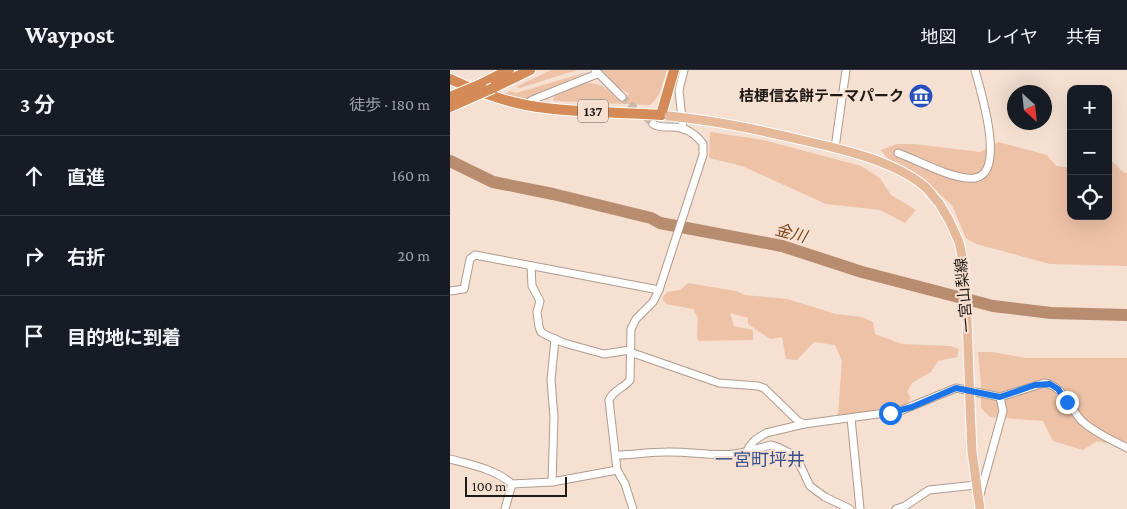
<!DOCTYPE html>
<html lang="ja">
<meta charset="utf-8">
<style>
:root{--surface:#171b24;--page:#20242c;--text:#f1f3f6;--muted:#9ea1a6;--line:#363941}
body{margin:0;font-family:"Crimson Pro","Noto Sans JP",serif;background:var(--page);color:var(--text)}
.controls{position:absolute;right:15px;top:15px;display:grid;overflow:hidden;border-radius:10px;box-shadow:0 5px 20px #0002}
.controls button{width:45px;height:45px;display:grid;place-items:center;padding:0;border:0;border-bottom:1px solid var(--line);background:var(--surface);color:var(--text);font:25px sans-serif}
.compass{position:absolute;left:557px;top:15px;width:45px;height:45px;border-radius:50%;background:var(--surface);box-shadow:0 5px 20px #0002;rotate:153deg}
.scale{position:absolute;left:15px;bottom:12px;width:102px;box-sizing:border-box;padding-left:5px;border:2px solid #201914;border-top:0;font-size:14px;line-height:18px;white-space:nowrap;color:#201914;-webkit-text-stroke:4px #f5e0d2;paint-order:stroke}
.stop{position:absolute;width:15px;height:15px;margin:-11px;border:4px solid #1a73e8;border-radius:50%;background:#fff}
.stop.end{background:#1a73e8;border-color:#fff;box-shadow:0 1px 5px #0008}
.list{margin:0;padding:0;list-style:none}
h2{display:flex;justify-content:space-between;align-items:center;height:65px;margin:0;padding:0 20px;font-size:21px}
h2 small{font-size:16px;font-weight:400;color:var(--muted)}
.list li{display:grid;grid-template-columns:32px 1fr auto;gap:15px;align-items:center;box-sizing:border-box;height:80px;padding:0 20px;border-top:1px solid var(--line)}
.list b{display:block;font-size:19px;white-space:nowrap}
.list em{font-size:16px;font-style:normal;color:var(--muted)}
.icon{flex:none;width:28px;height:28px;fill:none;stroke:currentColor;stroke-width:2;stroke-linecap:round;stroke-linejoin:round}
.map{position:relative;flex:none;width:677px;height:439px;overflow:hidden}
header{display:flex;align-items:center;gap:30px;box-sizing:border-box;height:70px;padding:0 25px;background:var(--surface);border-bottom:1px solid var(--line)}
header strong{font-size:24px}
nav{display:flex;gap:28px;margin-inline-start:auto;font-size:18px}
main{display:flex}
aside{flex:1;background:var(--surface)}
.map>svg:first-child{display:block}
.green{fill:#edc2a7}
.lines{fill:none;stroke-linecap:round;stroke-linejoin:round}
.river{stroke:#b78c6f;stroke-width:12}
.minor-tunnel{stroke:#cab8ac;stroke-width:7;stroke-dasharray:7 3.5;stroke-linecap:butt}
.minor-casing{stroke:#af9b8e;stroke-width:9}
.major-casing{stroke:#fff;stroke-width:11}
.highway-casing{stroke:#fff;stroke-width:12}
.minor{stroke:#fff;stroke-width:7}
.major{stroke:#e6b99b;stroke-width:9}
.highway{stroke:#d58b58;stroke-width:10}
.major-bridge-casing{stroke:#fff;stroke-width:11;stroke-linecap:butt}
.highway-bridge-casing{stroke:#fff;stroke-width:12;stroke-linecap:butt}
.major-bridge{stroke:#e6b99b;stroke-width:9}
.highway-bridge{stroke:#d58b58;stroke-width:10}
.route{stroke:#1a73e8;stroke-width:6}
.labels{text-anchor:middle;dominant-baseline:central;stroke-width:4;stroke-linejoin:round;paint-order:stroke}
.shield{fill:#f5e0d2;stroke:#60554d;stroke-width:1}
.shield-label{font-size:14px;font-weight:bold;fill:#201914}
.poi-label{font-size:15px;font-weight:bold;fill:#201914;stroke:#f5e0d2;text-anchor:end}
.street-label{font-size:15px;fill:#201914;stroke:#f5e0d2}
.water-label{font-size:16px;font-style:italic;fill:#7b4315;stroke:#f5e0d2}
.quarter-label{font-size:18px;fill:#375089;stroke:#f5e0d2}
</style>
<header>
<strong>Waypost</strong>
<nav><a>地図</a><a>レイヤ</a><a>共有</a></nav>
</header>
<main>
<aside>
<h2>3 分<small>徒歩 · 180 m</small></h2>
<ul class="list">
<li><svg class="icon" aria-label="ahead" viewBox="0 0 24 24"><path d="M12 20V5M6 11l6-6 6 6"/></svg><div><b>直進</b></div><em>160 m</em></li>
<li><svg class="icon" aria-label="right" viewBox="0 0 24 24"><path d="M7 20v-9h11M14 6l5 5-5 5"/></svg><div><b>右折</b></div><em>20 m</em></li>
<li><svg class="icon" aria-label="arrive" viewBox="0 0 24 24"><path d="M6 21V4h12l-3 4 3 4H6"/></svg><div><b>目的地に到着</b></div></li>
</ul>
</aside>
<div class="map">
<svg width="677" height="439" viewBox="0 0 677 439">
<rect width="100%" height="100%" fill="#f5e0d2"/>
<g class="green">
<polygon points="101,0 127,0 70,18 66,17"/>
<path d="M152 0H217L209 25 200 35 104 31 103 29 105 25C128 14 146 4 166 28L180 24 169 18Z"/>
<polygon points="137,2 74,30 51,25 60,21 66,23"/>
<polygon points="260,62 313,70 411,96 430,108 441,125 466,140 455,153 430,140 376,134 292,96 259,88"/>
<polygon points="548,72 597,85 606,96 621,98 621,146 658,146 658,91 663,92 673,102 677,103 677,196 600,194 526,174 516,168 502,135 471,108 436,87 431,80 447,74 464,74 530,82"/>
<polygon points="238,213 286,221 295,225 337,229 386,244 412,247 423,252 425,264 452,274 500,276 509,279 507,287 488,291 481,302 462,313 457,322 461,328 456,335 404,344 388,345 392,291 385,275 364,272 347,290 336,289 332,267 320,269 298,254 298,248 280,243 284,256 303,260 303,270 249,271 247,268 248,248 243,239 216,234 212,228 217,222 230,220"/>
<polygon points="528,282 542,282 576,288 677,288 677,378 647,371 633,380 603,371 593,351 540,347 531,338 531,313"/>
</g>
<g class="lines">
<polyline class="river" points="0,91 43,112 103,124 201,148 210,153 332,176 412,202 543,236 601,243 677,245"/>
<polyline class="minor-tunnel" points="172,27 203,54"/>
<defs>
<g id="minor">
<polyline points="145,0 172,27"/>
<polyline points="75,35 82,30 147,4"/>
<polyline points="233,59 229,20 234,0"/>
<polyline points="385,78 396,0"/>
<path d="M448 83C467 90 505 111 525 108 557 103 530 19 525 0"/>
<polyline points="81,196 82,216 90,231 87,242 89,257 91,262 96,265 114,273 154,284 180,280"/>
<polyline points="0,221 14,219 20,189 25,185 209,220"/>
<polyline points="180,282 269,313 308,316 314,318 348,351 354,354"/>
<polyline points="401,348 410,439"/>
<polyline points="298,381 321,375 328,377 343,385 350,395 360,416 375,427 400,439"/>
<path d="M166 385C183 385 199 382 216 382 244 381 270 389 298 381L299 377 305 370 316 363 354 354 450 341 506 318 550 327 594 313C613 315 620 339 632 351 645 363 662 370 677 378"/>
<path d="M0 389C22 395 45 399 62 414L102 412 167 400"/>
<polyline points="102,412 104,347 101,310 105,269"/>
<polyline points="529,428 553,341 550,327"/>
<polyline points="55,439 62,414"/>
<path d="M183 439 175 414 167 400 159 330C163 320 174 318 180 310L181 259 186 249 203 232 209 220 253 85V74C245 63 235 57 222 57 215 57 209 58 203 54"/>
<polyline points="446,439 455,436 479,420 526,415"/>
</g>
<g id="major">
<path d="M236 48C278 53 319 62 360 72 396 80 445 92 474 116 480 121 484 128 489 133"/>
<polyline points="520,334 522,382 530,439"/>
</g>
<g id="highway">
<path d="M0 9C24 20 50 30 76 35 119 43 168 42 211 45L224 0"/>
<polyline points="31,14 59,0"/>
<polyline points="43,18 80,0"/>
</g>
</defs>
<use href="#minor" class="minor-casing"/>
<use href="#major" class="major-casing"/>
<use href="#highway" class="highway-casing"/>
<use href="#minor" class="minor"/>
<use href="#major" class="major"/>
<use href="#highway" class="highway"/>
<defs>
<g id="major-bridge">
<polyline points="219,46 236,48"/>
<polyline points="489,133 499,150 509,172 514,195 516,220 520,334"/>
</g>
<g id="highway-bridge">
<polyline points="0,27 31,14"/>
<polyline points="0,37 43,18"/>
</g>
</defs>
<use href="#major-bridge" class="major-bridge-casing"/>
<use href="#highway-bridge" class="highway-bridge-casing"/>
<use href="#major-bridge" class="major-bridge"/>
<use href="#highway-bridge" class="highway-bridge"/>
</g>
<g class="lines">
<polyline class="route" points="440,343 462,337 506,318 550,327 585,315 600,314 608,319 617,332"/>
</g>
<defs>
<symbol id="museum-disc" viewBox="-11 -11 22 22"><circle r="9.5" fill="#2750be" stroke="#f5e0d2"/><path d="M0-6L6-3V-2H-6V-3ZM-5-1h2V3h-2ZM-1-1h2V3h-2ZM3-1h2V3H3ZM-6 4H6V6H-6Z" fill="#fff"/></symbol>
</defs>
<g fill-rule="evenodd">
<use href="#museum-disc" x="457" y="12" width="28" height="28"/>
</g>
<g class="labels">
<rect class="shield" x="128" y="29.5" width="30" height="23" rx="4"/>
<g class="shield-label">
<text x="143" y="41">137</text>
</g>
<g class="poi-label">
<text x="454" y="26">桔梗信玄餅テーマパーク</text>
</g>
<g class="street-label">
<text transform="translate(514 225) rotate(-95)">一宮山梨線</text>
</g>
<g class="water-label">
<text transform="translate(341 163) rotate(15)">金川</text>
</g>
<g class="quarter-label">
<text x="310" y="390">一宮町坪井</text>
</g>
</g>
</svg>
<div class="controls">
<button>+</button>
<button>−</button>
<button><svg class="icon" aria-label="locate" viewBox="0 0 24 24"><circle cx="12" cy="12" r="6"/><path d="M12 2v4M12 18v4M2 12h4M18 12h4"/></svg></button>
</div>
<svg class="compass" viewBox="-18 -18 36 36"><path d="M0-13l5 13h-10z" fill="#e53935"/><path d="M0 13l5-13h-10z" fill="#9ea1a6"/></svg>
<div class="scale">100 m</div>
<div class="stop" style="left:440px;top:343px"></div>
<div class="stop end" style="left:617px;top:332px"></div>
</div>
</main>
